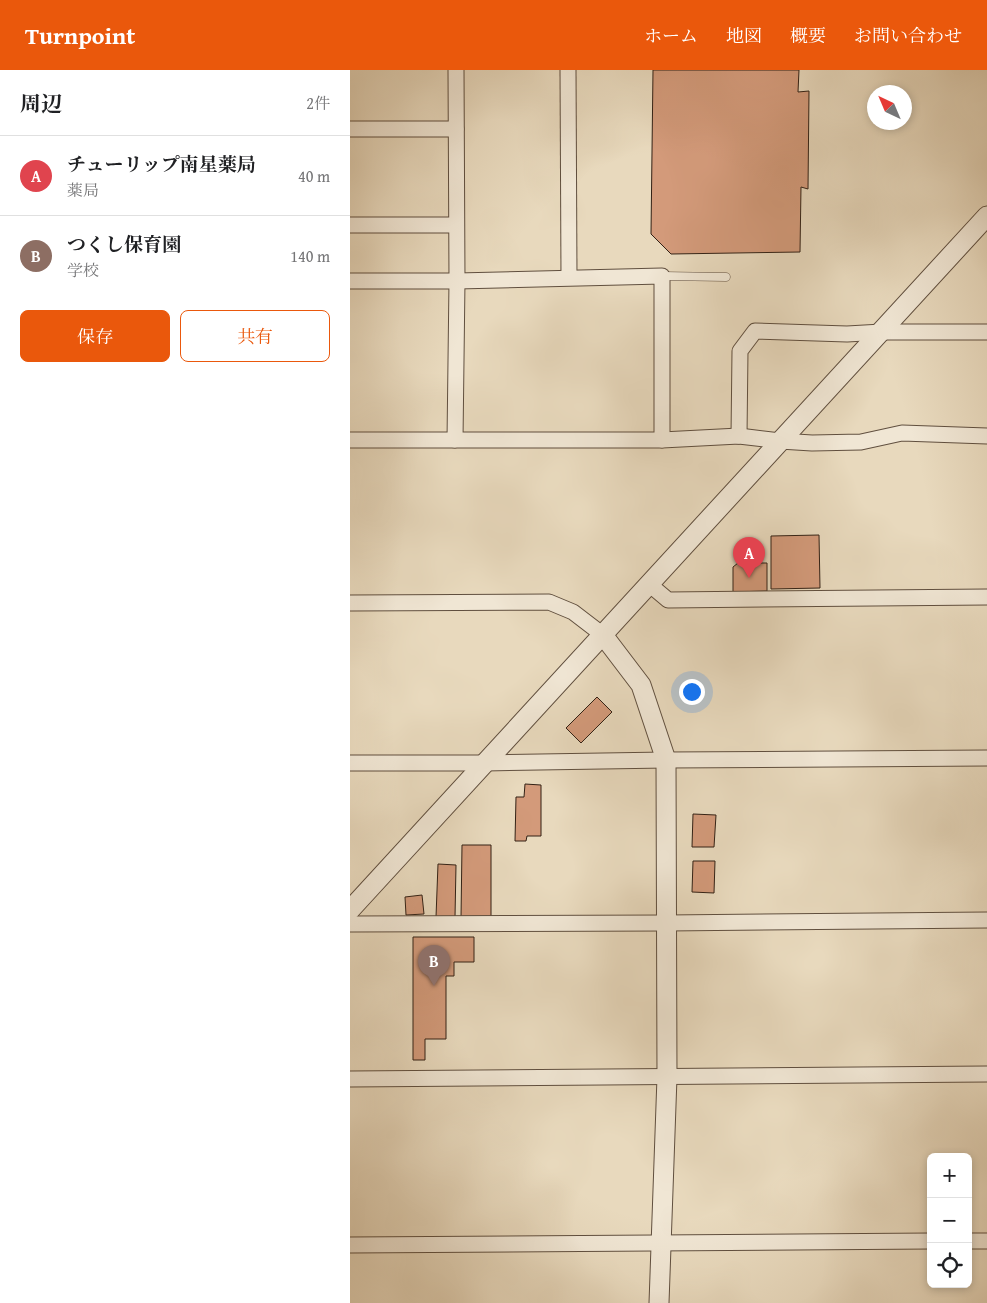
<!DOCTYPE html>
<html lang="ja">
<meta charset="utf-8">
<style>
:root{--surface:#fff;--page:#f2f2f2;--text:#202124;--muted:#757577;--line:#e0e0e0;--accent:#ea580c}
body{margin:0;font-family:"Gentium Book Plus","Noto Serif JP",serif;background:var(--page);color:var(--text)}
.controls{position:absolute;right:15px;bottom:15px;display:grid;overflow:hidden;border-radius:8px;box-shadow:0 2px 8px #0003}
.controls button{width:45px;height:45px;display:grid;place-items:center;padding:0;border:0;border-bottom:1px solid var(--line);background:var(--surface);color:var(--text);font:25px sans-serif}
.compass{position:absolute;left:517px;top:15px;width:45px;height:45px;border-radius:50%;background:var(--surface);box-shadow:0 2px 8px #0003;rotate:316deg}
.you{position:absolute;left:341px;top:621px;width:18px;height:18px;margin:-12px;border:4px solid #fff;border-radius:50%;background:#1a73e8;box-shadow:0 0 0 8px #1a73e833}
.badge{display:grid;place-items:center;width:32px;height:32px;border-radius:50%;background:var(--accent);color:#fff;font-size:16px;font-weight:700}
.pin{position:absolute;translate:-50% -41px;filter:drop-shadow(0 1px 2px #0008)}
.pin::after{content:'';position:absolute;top:26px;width:18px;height:15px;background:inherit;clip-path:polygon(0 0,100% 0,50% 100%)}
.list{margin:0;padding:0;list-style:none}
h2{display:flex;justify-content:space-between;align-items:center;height:65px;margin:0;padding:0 20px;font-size:21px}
h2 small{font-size:16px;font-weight:400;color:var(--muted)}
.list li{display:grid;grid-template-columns:32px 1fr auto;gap:15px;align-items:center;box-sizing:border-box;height:80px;padding:0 20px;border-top:1px solid var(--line)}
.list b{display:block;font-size:19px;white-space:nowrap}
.list p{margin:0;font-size:16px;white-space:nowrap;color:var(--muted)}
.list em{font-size:16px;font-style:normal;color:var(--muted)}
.actions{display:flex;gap:10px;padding:15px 20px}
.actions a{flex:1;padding:11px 0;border:1px solid var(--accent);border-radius:8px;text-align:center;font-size:18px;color:var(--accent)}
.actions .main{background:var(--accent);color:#fff}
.icon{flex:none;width:28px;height:28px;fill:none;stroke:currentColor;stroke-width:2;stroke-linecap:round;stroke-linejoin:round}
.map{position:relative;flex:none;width:637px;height:1233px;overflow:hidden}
header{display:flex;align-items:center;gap:30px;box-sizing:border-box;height:70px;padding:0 25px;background:var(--accent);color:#fff}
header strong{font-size:24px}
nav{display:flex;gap:28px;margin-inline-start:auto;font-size:18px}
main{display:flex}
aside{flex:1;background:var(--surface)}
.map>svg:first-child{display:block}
.building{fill:#d39a7a;stroke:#322115}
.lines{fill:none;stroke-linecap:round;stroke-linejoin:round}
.service-casing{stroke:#604f3f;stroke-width:9}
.minor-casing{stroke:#604f3f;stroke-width:17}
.tertiary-casing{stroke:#604f3f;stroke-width:21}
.service{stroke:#f0e6d4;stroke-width:8}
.minor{stroke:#f0e6d4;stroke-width:15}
.tertiary{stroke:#f0e6d4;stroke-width:19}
</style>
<header>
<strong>Turnpoint</strong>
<nav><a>ホーム</a><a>地図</a><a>概要</a><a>お問い合わせ</a></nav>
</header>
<main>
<aside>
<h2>周辺<small>2件</small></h2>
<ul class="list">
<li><span class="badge" style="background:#e0444e">A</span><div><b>チューリップ南星薬局</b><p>薬局</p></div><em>40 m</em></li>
<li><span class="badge" style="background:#8d6e63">B</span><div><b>つくし保育園</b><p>学校</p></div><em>140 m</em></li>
</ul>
<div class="actions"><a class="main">保存</a><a>共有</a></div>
</aside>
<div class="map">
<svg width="637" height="1233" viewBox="0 0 637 1233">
<rect width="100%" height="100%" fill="#e8d9bd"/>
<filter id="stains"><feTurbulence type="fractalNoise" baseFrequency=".004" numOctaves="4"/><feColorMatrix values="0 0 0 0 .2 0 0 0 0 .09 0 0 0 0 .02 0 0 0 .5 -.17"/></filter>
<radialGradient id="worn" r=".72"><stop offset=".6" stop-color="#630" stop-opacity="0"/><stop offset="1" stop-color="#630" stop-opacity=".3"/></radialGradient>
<g class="building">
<polygon points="303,0 449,0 448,22 459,21 458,119 451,117 450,182 321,184 301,164"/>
<polygon points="469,465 470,518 421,519 421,466"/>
<polygon points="388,493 417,493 417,521 383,522 383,497"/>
<polygon points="247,627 262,642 231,673 216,658"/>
<polygon points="175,714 191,715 191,766 177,766 176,771 165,771 166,727 174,727"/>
<polygon points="343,744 366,745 364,777 342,777"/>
<polygon points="112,775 141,775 141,848 111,848"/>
<polygon points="343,791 365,791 364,823 342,822"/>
<polygon points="88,794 106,795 105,847 86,847"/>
<polygon points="72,825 74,844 56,845 55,827"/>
<polygon points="63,867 124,867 124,892 104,892 104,906 96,906 96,969 75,969 75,990 63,990"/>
</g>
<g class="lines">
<defs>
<polyline id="service" points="312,206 376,207"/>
<g id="minor">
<polyline points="218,0 219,207"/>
<polyline points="0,59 106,59"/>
<polyline points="0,155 106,155"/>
<polyline points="0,211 107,211 312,206 312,370"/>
<polyline points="389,366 390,281 405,261 497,264 532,262 637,262"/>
<polyline points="0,370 312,370 389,366 430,371 462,373 511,372 552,363 637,366"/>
<polyline points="105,370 107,211 106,0"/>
<polyline points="299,514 318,530 637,527"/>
<polyline points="0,533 199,532 223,542 253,565"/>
<polyline points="0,693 135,693 316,690 637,688"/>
<polyline points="0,854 317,853 637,850"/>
<polyline points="0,1009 637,1004"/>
<polyline points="618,1171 637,1171"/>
<polyline points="0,1175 581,1171"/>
</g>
<g id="tertiary">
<polyline points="253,565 291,615 316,690 317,1007 309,1233"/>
<polyline points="0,840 637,146"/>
</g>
</defs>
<use href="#service" class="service-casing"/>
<use href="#minor" class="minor-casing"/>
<use href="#tertiary" class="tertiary-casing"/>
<use href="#service" class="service"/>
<use href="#minor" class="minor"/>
<use href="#tertiary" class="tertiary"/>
</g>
<rect width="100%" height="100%" filter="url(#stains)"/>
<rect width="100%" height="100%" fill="url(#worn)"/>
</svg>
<div class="controls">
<button>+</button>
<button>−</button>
<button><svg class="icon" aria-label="locate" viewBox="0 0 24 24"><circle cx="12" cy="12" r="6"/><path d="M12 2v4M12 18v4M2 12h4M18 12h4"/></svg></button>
</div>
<svg class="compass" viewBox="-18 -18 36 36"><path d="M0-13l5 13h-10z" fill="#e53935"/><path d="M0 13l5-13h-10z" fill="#757577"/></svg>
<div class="you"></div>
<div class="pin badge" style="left:399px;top:508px;background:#e0444e">A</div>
<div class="pin badge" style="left:84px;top:916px;background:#8d6e63">B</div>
</div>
</main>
